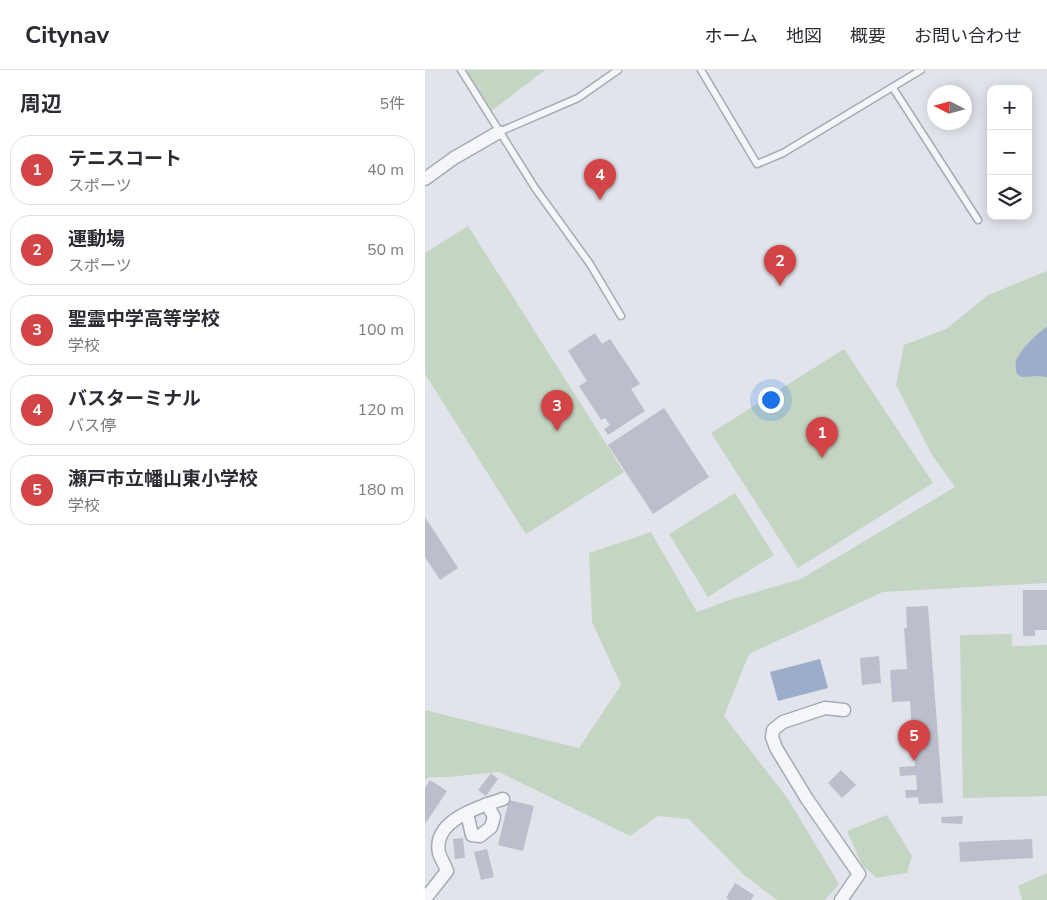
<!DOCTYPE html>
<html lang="ja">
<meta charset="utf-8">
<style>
:root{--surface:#fff;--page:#f7f7f7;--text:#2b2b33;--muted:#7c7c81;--line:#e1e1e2;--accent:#d24446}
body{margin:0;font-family:"Nunito Sans","Noto Sans JP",sans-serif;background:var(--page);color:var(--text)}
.controls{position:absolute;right:15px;top:15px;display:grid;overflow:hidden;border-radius:10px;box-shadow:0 2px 12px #0003}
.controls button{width:45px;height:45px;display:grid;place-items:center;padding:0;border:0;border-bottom:1px solid var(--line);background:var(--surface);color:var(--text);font:25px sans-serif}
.compass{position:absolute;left:502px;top:15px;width:45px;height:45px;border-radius:50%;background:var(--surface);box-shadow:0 2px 12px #0003;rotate:276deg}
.you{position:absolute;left:345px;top:329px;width:18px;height:18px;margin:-12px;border:4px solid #fff;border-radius:50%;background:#1a73e8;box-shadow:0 0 0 8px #1a73e833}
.badge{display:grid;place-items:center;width:32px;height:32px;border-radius:50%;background:var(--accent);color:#fff;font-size:16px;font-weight:700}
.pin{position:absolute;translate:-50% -41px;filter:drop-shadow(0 1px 2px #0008)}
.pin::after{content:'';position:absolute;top:26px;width:18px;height:15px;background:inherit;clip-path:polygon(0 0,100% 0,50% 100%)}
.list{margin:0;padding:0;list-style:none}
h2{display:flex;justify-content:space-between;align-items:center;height:65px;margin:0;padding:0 20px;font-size:21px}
h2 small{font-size:16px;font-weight:400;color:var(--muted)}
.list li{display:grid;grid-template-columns:32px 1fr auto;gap:15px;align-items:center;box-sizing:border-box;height:70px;margin:0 10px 10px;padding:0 10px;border:1px solid var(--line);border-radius:20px}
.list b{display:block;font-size:19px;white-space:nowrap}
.list p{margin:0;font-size:16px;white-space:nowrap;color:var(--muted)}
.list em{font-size:16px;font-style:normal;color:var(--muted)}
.icon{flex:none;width:28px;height:28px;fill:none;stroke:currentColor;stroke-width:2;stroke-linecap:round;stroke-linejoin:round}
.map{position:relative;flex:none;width:622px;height:830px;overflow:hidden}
header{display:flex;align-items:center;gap:30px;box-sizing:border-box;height:70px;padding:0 25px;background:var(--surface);border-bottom:1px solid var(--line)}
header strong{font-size:24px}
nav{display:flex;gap:28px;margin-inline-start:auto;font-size:18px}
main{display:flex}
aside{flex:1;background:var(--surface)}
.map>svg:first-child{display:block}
.green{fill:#c5d5c3}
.water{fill:#9cadcc}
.building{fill:#bcbfcb}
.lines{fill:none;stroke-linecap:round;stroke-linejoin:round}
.service-casing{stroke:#a7aab5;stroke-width:9}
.minor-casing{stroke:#a7aab5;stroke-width:15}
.service{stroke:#f5f6f9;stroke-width:6}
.minor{stroke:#f5f6f9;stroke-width:12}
</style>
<header>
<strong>Citynav</strong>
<nav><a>ホーム</a><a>地図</a><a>概要</a><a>お問い合わせ</a></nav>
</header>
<main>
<aside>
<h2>周辺<small>5件</small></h2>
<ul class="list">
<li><span class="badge">1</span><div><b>テニスコート</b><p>スポーツ</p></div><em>40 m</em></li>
<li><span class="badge">2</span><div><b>運動場</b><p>スポーツ</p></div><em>50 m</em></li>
<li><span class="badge">3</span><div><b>聖霊中学高等学校</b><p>学校</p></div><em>100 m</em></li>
<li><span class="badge">4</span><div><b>バスターミナル</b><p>バス停</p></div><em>120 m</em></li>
<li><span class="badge">5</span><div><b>瀬戸市立幡山東小学校</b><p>学校</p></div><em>180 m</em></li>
</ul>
</aside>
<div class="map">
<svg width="622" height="830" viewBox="0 0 622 830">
<rect width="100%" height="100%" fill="#e2e4eb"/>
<g class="green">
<polygon points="33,0 120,0 61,45"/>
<polygon points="43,156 199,402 101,464 0,304 0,183"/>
<polygon points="622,201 622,513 458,522 324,584 299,646 363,729 414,814 400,830 352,830 319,805 264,749 233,746 205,766 74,702 23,707 4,707 0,711 0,640 154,678 196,615 167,552 164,483 226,462 272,542 307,529 376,509 530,417 507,385 471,315 479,275 521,259 563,225"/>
<polygon points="419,279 508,413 373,498 286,363"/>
<polygon points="310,423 349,485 283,527 244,464"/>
<polygon points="587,564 587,576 622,575 622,726 538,728 535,565"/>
<polygon points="462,745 487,786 482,803 452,808 437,795 422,761"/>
<polygon points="622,803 622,830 597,830 593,816"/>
</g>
<g class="water">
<path d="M622 257V307L613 306 597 307 592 304C591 300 590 295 591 291 594 281 613 262 622 257Z"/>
<polygon points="395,589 403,618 353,631 345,602"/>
</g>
<g class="building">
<polygon points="170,263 177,274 185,269 215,314 206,319 220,341 183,365 179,359 185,355 180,348 176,350 154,316 162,311 143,281"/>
<polygon points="239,338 284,407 228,444 183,375"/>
<polygon points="0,447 33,498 15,510 0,487"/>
<polygon points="598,520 622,520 622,560 610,560 610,566 598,566"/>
<polygon points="503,536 518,733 494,734 493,727 481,728 480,720 492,720 491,705 475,706 474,697 490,696 489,674 475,675 474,664 487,663 485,631 467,632 465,600 482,599 479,558 482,558 481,537"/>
<polygon points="454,586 456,613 437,615 435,588"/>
<polygon points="416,700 431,715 417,728 403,713"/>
<polygon points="66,703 73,709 61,726 53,720"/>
<polygon points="5,710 22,721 0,754 0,718"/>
<polygon points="84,730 109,736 98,781 73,775"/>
<polygon points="538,746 537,754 517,753 516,747"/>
<polygon points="38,768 40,788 30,789 28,769"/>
<polygon points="607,769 608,788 535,792 534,772"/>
<polygon points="62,779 69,807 56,810 49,782"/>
<polygon points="310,813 329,825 326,830 304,830 301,828"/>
</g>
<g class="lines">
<defs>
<g id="service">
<polyline points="36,0 110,118 165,194 196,246"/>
<polyline points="276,0 332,94 358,83 496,0"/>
<polyline points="468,18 553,150"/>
<polyline points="74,62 153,28 193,0"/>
</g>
<g id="minor">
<polyline points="0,109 29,88 74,62"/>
<polyline points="42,743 47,765 55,766 66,757 69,747 62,734"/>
<path d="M0 829 22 801C20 795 16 789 14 783 7 750 56 736 78 729"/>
<polyline points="416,830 434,804 382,729 351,678 347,667 348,660 358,652 400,638 419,640"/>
</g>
</defs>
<use href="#service" class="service-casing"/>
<use href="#minor" class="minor-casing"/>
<use href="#service" class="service"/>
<use href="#minor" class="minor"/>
</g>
</svg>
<div class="controls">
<button>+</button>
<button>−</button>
<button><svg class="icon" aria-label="layers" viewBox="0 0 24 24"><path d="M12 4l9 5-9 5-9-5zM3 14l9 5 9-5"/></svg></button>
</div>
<svg class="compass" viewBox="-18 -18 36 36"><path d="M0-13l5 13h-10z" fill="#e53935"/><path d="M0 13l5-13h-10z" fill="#7c7c81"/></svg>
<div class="you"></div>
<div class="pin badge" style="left:397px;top:388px">1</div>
<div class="pin badge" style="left:355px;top:216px">2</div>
<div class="pin badge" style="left:132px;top:361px">3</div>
<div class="pin badge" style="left:175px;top:130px">4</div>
<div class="pin badge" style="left:489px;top:691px">5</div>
</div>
</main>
